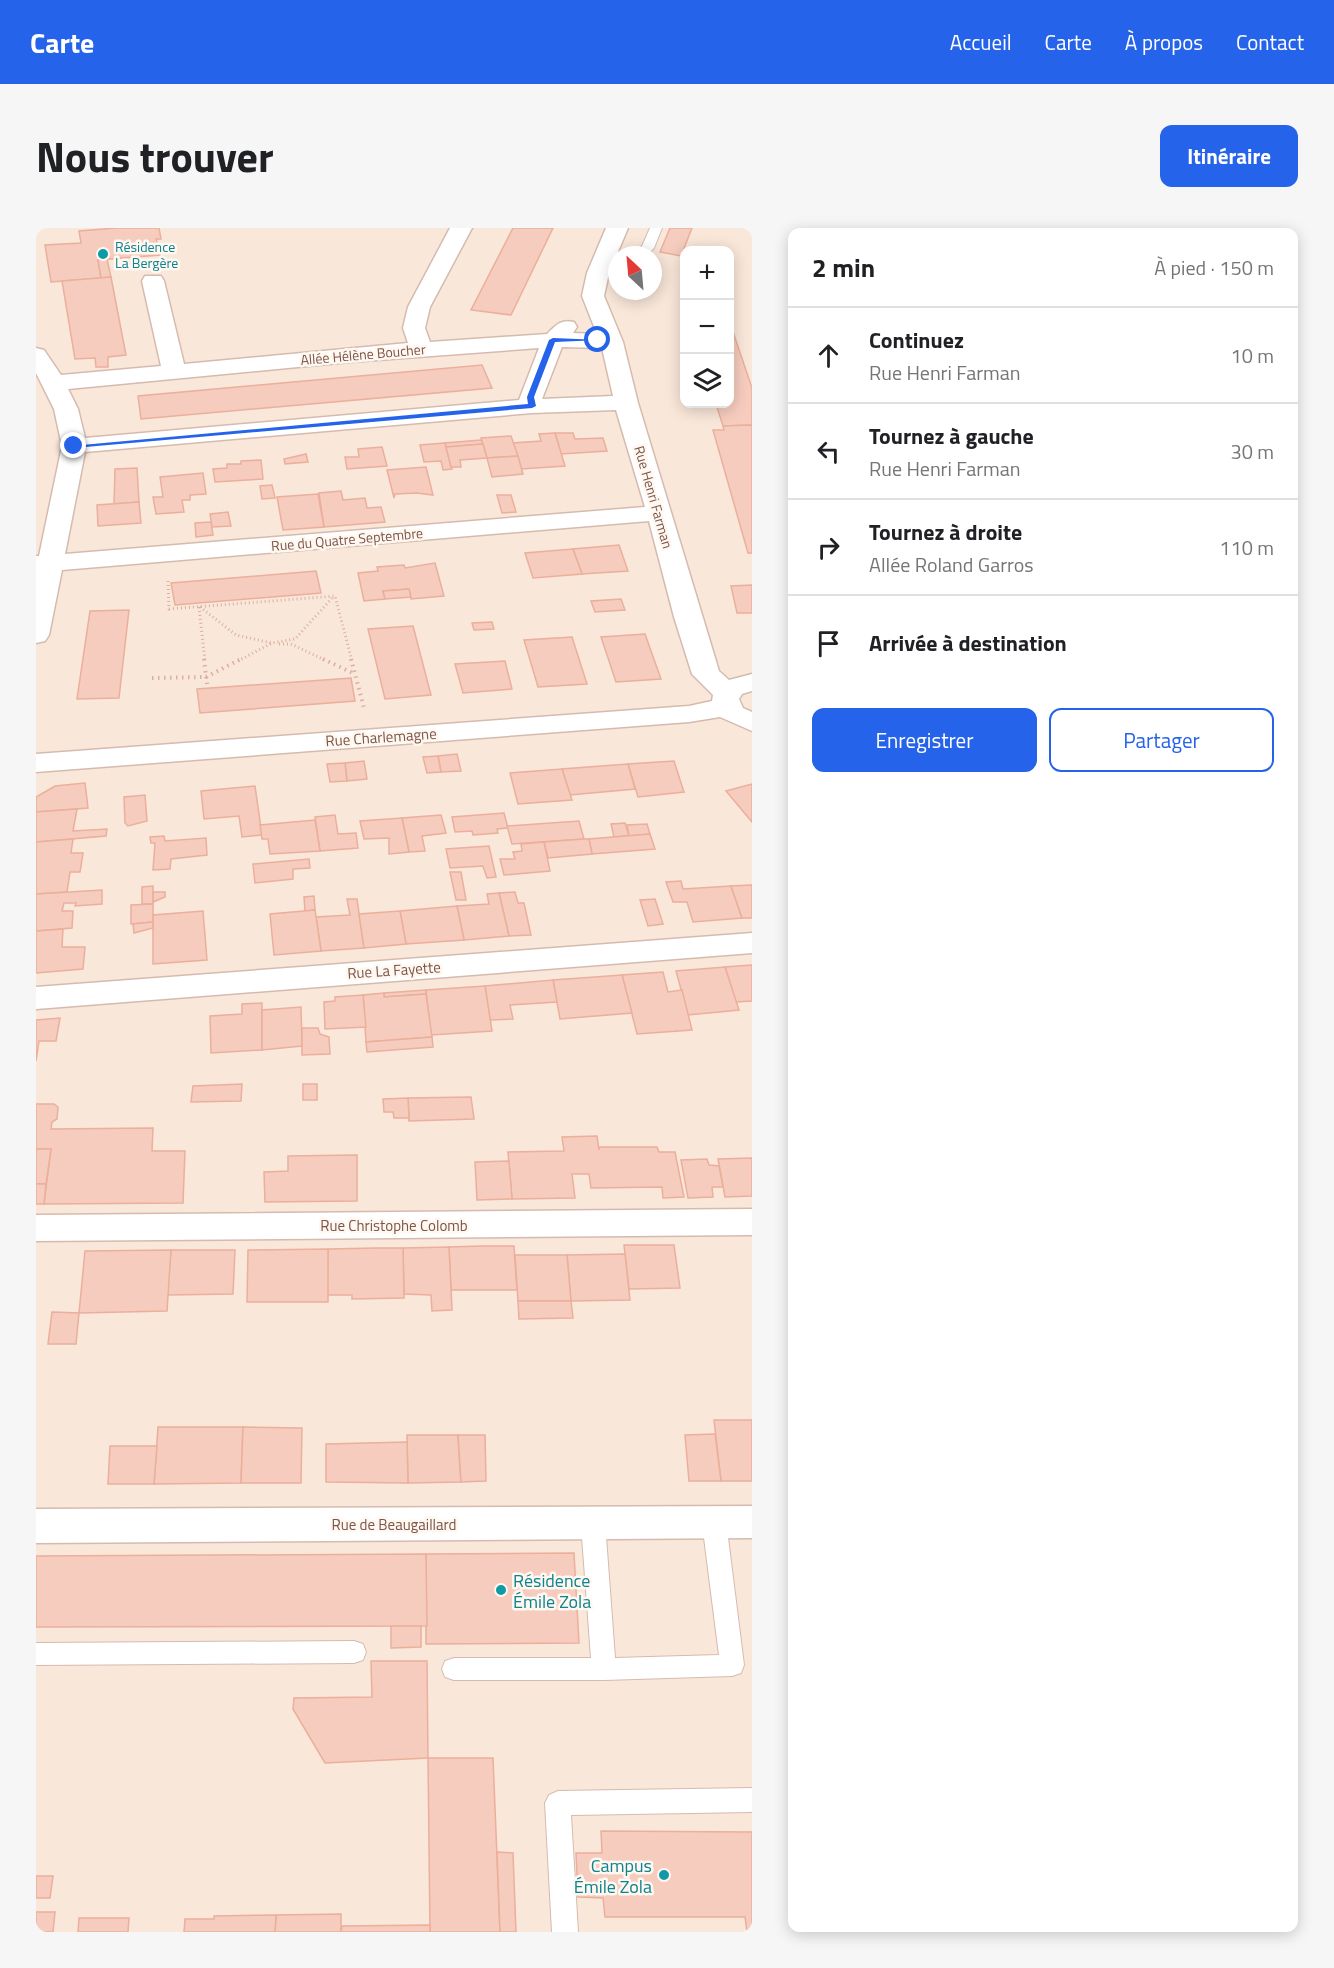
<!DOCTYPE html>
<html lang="fr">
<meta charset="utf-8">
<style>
:root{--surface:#fff;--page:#f6f6f6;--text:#202124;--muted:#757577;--line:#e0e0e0;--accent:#2563eb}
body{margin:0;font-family:"Titillium Web",sans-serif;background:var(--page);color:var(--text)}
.controls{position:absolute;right:18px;top:18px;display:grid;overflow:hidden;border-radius:12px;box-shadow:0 3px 15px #0003}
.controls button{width:54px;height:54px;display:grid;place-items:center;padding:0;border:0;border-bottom:2px solid var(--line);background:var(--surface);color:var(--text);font:30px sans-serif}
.compass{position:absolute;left:572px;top:18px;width:54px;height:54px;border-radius:50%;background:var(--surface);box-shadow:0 3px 15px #0003;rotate:334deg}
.stop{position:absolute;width:18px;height:18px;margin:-14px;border:4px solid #2563eb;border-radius:50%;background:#fff}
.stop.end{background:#2563eb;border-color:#fff;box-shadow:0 2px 6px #0008}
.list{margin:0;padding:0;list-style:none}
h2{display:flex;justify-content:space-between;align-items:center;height:78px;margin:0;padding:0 24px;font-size:26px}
h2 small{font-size:20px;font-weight:400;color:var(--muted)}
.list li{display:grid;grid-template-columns:39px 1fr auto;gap:18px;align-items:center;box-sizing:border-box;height:96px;padding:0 24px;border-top:2px solid var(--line)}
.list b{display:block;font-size:22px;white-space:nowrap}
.list p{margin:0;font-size:20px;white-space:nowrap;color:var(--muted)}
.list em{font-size:20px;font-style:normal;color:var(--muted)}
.actions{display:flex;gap:12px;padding:18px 24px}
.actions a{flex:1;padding:14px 0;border:2px solid var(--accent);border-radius:12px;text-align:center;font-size:21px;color:var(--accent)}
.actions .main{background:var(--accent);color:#fff}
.icon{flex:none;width:33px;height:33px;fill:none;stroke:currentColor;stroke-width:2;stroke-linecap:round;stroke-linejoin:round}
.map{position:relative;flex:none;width:716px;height:1704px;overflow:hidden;border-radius:12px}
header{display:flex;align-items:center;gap:36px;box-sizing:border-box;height:84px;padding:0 30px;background:var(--accent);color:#fff}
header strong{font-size:28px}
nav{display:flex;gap:33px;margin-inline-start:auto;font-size:21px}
.intro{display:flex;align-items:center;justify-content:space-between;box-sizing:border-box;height:144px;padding:0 36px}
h1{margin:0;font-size:42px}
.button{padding:15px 27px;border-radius:12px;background:var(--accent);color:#fff;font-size:21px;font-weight:700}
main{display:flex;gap:36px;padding:0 36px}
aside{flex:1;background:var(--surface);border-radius:12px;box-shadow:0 3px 15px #0003}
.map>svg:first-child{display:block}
.residential{fill:#f9e7d9;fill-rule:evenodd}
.building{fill:#f6ccbe;stroke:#ebaf9c;stroke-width:1.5}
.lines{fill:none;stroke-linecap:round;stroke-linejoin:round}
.lane-casing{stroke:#d5bbaf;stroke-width:2}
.street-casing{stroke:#d5bbaf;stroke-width:3}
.path-far1{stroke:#dcafa0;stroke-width:3;stroke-dasharray:1 3;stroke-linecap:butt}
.path{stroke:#dcafa0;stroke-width:4;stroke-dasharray:1.5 4.5;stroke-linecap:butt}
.lane{fill:#fff;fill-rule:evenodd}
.street{fill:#fff;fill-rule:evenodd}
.route{fill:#2563eb}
.culture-dot{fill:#0f9aa8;stroke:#fff8f1;stroke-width:2}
.labels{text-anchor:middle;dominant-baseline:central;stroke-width:5;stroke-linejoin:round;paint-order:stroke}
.far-culture-label{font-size:14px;fill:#0d838f;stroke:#fff8f1;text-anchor:start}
.far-street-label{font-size:14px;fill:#7c5449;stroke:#fff8f1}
.street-label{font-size:15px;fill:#7c5449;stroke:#fff8f1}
.near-culture-label{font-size:18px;fill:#0d838f;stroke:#fff8f1;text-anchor:start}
</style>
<header>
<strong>Carte</strong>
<nav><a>Accueil</a><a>Carte</a><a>À propos</a><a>Contact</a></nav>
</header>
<div class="intro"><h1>Nous trouver</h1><a class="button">Itinéraire</a></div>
<main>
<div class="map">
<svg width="716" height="1704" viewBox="0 0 716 1704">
<rect width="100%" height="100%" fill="#fef3e9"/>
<path class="residential" d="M0 0H716V1704H0ZM648 22H694V176H648ZM581 27H617V63H581Z"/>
<g class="building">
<polygon points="80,0 123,0 125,11 120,11 124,27 62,32 65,50 15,54 9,17 45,15 43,3"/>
<polygon points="477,0 517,0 475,87 435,82"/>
<polygon points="634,0 656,0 645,28 624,24"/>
<polygon points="71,31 75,49 65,50 62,32"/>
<polygon points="75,49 90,127 72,129 72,139 60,139 59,130 39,131 26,53"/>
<polygon points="694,95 716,160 716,197 687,198 680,176 694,176"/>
<polygon points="446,137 456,160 105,191 102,168"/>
<polygon points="716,197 716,325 712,325 677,202 688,202 687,198"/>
<polygon points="519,205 537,205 539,211 567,210 571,223 525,226"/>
<polygon points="519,205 529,238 485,241 477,215 505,213 503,206"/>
<polygon points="475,208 482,228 451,230 445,210"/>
<polygon points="445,212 447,216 410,219 409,215"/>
<polygon points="409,215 416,241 407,242 405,233 388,234 384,217"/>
<polygon points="447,216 451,230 424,232 425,239 415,239 410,219"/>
<polygon points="346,219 351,238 311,241 309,229 323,229 322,221"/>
<polygon points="270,226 272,234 249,236 248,231"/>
<polygon points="482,228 487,246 456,249 451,230"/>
<polygon points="225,232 227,251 179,254 177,241 191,240 191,236 205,236 205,233"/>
<polygon points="390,239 397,267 381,265 359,266 358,270 351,242"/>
<polygon points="101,240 103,274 78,276 79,241"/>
<polygon points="167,245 170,266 154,267 154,272 146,272 148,284 120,286 117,269 127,269 124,249"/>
<polygon points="236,257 239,270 226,271 224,258"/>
<polygon points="305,263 307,272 329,270 331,280 345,279 349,294 288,299 283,265"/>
<polygon points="282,266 288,299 247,302 241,269"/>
<polygon points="461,267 475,267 480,284 466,285"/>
<polygon points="103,274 105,295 62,298 61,277"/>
<polygon points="192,284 195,298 176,299 174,286"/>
<polygon points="175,294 177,307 160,309 159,295"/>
<polygon points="583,317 592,343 546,346 537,321"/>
<polygon points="537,321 546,346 497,350 489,325"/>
<polygon points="399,335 408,368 375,371 373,361 347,363 349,371 328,373 322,345 342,343 341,339 368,337 369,340"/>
<polygon points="280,343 285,365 139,377 135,355"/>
<polygon points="716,357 716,385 701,385 695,358"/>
<polygon points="373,361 375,369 349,371 347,363"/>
<polygon points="585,371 589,382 559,384 555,373"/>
<polygon points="93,382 83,470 41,471 54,383"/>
<polygon points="456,394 458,401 438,402 436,395"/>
<polygon points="377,398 395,467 349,471 332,401"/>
<polygon points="609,406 625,451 580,454 565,409"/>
<polygon points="536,409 551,456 502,459 488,412"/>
<polygon points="469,433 476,461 427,465 419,436"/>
<polygon points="315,450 319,473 164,485 161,461"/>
<polygon points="421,526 425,543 405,544 402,528"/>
<polygon points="402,528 405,544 391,545 387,529"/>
<polygon points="328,533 331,551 311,553 309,535"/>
<polygon points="638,533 648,564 602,569 592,536"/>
<polygon points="309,535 311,553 294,554 291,536"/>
<polygon points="592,536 599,561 534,567 526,541"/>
<polygon points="526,541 536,572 482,576 474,545"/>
<polygon points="49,555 52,580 0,584 0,569 19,558"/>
<polygon points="716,556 716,594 690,563"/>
<polygon points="219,558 226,607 206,609 203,588 168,591 165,563"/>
<polygon points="109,567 111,593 92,598 89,595 88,569"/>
<polygon points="41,581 37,603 71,601 70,608 0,614 0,584"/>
<polygon points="468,585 472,600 461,601 462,605 437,607 436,603 419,604 416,589"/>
<polygon points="299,587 302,606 320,605 322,620 284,623 279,589"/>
<polygon points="405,587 410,605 386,608 389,623 373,624 366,590"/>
<polygon points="366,590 373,624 353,626 353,610 328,611 324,593"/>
<polygon points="279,592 284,623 234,626 232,611 226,611 224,597"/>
<polygon points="543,593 548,611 476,616 471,598"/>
<polygon points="589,595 593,608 578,609 575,596"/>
<polygon points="611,596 614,606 593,608 591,597"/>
<polygon points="614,606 619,621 556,626 553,611"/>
<polygon points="128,608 129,613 170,610 171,627 135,631 134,641 117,642 119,615 115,615 114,609"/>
<polygon points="37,611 35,625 47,625 44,644 34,644 31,664 0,666 0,614"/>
<polygon points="548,611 553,611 556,626 512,630 508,614"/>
<polygon points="508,614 514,643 468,647 464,631 479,631 477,624 486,623 485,616"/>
<polygon points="453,618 460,649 451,650 447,638 414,640 410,621"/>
<polygon points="273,631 274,640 257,641 257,651 219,655 217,636"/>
<polygon points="414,644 425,644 430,672 420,672"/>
<polygon points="645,653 647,661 695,658 706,690 657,694 651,674 637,674 630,654"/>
<polygon points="716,657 716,690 706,690 695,658"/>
<polygon points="117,658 117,676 106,676 106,659"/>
<polygon points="66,662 66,676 39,678 40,675 28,675 26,683 37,683 36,700 0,703 0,666"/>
<polygon points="117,664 129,664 129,669 117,674"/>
<polygon points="479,664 482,675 488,675 495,707 473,708 463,665"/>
<polygon points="463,665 473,708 428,712 421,678 453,676 451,666"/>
<polygon points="278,668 279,682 269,683 268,669"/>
<polygon points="311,671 321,671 328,720 285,723 280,689 314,687"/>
<polygon points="619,671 627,696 612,698 604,672"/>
<polygon points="117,676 117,694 95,696 95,677"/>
<polygon points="421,678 428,712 370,716 364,683"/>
<polygon points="279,682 285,723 238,727 234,686"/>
<polygon points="167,683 171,732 117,736 117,687"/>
<polygon points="364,683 370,716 328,720 323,686"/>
<polygon points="117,694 117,700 98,705 97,696"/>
<polygon points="27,701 26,719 49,719 47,741 0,745 0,703"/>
<polygon points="716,737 716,773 700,774 689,739"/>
<polygon points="689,739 703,782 652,787 640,743"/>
<polygon points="627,744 632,764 646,762 656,802 601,806 586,747"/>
<polygon points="586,747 596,785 524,791 517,752"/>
<polygon points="517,752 521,774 474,777 477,791 454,792 449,758"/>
<polygon points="449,758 456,803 395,807 390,762"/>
<polygon points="390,762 390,766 348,769 348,765"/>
<polygon points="348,765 348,769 390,766 396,809 330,814 327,767"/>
<polygon points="327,767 330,799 289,801 288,774 299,773 299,769"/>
<polygon points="226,775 226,822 175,825 174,788 206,786 206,776"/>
<polygon points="265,779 266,818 226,822 226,782"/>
<polygon points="24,790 20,813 3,813 0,833 0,792"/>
<polygon points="266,800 282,800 284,806 293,809 294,826 266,827"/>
<polygon points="396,809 397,819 331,824 330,814"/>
<polygon points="206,856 205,873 155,874 157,858"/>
<rect x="267" y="856" width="14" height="16"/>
<polygon points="435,869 438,891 373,893 372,870"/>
<polygon points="372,870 373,890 358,890 357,884 348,884 347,871"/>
<polygon points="0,876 18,876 22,879 21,891 16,894 15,901 117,900 116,923 149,923 147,975 8,976 15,921 0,921"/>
<polygon points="561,908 563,922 563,919 621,919 623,924 639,924 648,969 627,970 626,959 555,960 553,946 536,946 539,970 476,971 472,924 528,923 526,909"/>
<polygon points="0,921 15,921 10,956 0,956"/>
<polygon points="321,927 321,973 229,974 228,944 252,943 252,928"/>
<polygon points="716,930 716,968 689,969 682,931"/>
<polygon points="671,931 673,937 683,938 687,959 676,959 677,969 652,970 645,932"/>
<polygon points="473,933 476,971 441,972 439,934"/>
<polygon points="0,956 10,956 8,976 0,976"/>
<polygon points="588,1017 638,1017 644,1060 593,1061"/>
<polygon points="446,1018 478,1018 481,1062 415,1062 413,1019"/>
<polygon points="413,1019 416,1082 396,1083 395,1067 368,1066 367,1020"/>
<polygon points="340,1020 367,1020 368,1070 316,1071 316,1067 291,1067 292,1021"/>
<polygon points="292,1021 292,1074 211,1074 212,1022"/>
<polygon points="135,1022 199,1022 197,1066 131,1067"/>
<polygon points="135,1022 131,1083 43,1085 49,1023"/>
<polygon points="589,1026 594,1072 535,1073 531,1027"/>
<polygon points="479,1027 531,1027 535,1073 482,1073"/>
<polygon points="482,1073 535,1073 537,1090 483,1091"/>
<polygon points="16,1084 43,1085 40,1116 12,1116"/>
<polygon points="678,1192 716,1192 716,1253 685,1253"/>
<polygon points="122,1199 207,1199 205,1255 118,1256"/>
<polygon points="207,1199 266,1200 265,1255 205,1255"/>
<polygon points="679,1206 685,1253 653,1253 649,1207"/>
<polygon points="371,1207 422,1207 425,1254 372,1255"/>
<polygon points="422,1207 449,1207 450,1253 425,1254"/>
<polygon points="371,1214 372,1255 290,1254 290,1216"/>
<polygon points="74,1218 121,1218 118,1256 72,1256"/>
<polygon points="538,1325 543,1415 390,1416 390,1326"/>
<polygon points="390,1326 391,1398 0,1399 0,1328"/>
<polygon points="355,1398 385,1398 385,1419 355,1420"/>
<polygon points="335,1433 391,1433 392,1530 289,1535 257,1481 258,1470 336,1469"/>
<polygon points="392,1530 457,1530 464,1704 394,1704"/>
<polygon points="565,1603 716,1604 716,1704 711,1704 709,1689 569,1689 567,1670 542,1669 540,1625 566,1625"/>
<polygon points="461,1624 477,1625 480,1704 464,1704"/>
<polygon points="0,1648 17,1648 14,1670 0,1670"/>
<polygon points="0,1684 19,1684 17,1704 0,1704"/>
<polygon points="305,1686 305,1704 239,1704 240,1687"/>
<polygon points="240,1687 239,1704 148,1704 149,1691 178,1691 178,1688"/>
<polygon points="43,1690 93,1690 92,1704 42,1704"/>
<polygon points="394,1697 394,1704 305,1704 306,1698"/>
</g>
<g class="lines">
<defs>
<g id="lane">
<polygon points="614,0 626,0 618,20 611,27 597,27 606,18"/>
<polygon points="581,36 581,44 562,49 556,45"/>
<polygon points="678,1284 686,1287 690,1294 708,1437 705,1445 696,1448 568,1452 418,1452 409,1449 406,1441 409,1433 418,1430 555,1430 545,1295 549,1288 557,1285 565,1288 569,1295 579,1430 683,1427 666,1294 670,1287"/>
<polygon points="318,1413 327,1416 330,1424 327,1432 318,1435 0,1437 0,1415"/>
<polygon points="716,1560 716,1584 535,1587 542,1704 516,1704 509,1575 513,1567 522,1563"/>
</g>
<g id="street">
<path d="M414 0H436L394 79 389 100 394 114 511 106C520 97 525 91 538 94L541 99 537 105 561 106 546 68 551 45 570 0H592L573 45 568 68 587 114 602 175 683 443 693 452 716 446V463L706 466 703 471 707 480 716 484V503L684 489 653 494 0 544V526L653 478 676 473 677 467 656 446 638 389 613 293 26 342 13 407 9 413 0 415V328H3L26 218 18 181 0 145V120L8 122 25 147 125 138 106 53 109 48H125L128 53 148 136 372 115 367 100 372 79ZM526 119 566 120 577 168 506 171ZM503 120 483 172 49 210 42 181 32 161 314 134ZM580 182 609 279 29 326 49 224 496 185Z"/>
<polygon points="716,705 716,725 0,781 0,759"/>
<polygon points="716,981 716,1007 0,1013 0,987"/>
<polygon points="716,1278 716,1310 0,1315 0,1281"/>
</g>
</defs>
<use href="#lane" class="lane-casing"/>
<use href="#street" class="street-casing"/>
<g class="path-far1">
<polyline points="132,353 133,381 299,368 316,433"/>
<polyline points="163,379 169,433"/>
<polyline points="164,379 200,407 236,415"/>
<polyline points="243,416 255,416 291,433"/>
<polyline points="202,433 236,415 259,411 298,368"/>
</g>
<g class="path">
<polyline points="168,431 171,456"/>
<polyline points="287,431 319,446"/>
<polyline points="315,431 328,480"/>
<polyline points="116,450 170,449 205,431"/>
</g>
<use href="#lane" class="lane"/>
<use href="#street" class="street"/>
</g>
<polygon class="route" points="517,110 565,112 519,114 498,169 500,178 496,180 38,220 35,218 492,176 491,169 513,112"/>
<g class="culture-dot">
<circle cx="67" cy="26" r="6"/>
<circle cx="465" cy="1362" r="6"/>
<circle cx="628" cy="1647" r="6"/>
</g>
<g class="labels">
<g class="far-culture-label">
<text x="79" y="18">Résidence<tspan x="79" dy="16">La Bergère</tspan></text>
</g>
<g class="far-street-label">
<text transform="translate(327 126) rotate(-5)">Allée Hélène Boucher</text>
<text transform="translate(618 269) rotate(74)">Rue Henri Farman</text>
<text transform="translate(311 311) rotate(-5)">Rue du Quatre Septembre</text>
</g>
<g class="street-label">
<text transform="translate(345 509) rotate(-4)">Rue Charlemagne</text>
<text transform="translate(358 742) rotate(-4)">Rue La Fayette</text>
<text x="358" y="997">Rue Christophe Colomb</text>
<text x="358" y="1296">Rue de Beaugaillard</text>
</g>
<g class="near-culture-label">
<text x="477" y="1352">Résidence<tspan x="477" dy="21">Émile Zola</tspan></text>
<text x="616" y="1637" text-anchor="end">Campus<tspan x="616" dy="21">Émile Zola</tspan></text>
</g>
</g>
</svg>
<div class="controls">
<button>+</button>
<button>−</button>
<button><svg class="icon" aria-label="layers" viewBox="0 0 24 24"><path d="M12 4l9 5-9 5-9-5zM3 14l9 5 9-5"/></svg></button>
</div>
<svg class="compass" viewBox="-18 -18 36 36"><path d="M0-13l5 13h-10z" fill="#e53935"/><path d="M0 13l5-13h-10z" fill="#757577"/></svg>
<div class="stop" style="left:562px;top:112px"></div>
<div class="stop end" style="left:38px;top:218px"></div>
</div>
<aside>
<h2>2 min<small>À pied · 150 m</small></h2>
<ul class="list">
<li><svg class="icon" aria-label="ahead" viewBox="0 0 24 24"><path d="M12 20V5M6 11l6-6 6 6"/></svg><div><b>Continuez</b><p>Rue Henri Farman</p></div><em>10 m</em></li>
<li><svg class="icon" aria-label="left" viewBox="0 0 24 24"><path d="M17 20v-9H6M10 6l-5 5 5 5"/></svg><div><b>Tournez à gauche</b><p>Rue Henri Farman</p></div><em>30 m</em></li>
<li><svg class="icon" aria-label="right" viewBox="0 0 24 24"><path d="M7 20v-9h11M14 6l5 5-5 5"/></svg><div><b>Tournez à droite</b><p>Allée Roland Garros</p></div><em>110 m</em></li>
<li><svg class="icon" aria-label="arrive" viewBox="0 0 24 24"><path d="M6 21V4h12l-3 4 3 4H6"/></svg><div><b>Arrivée à destination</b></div></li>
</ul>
<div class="actions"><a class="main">Enregistrer</a><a>Partager</a></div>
</aside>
</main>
